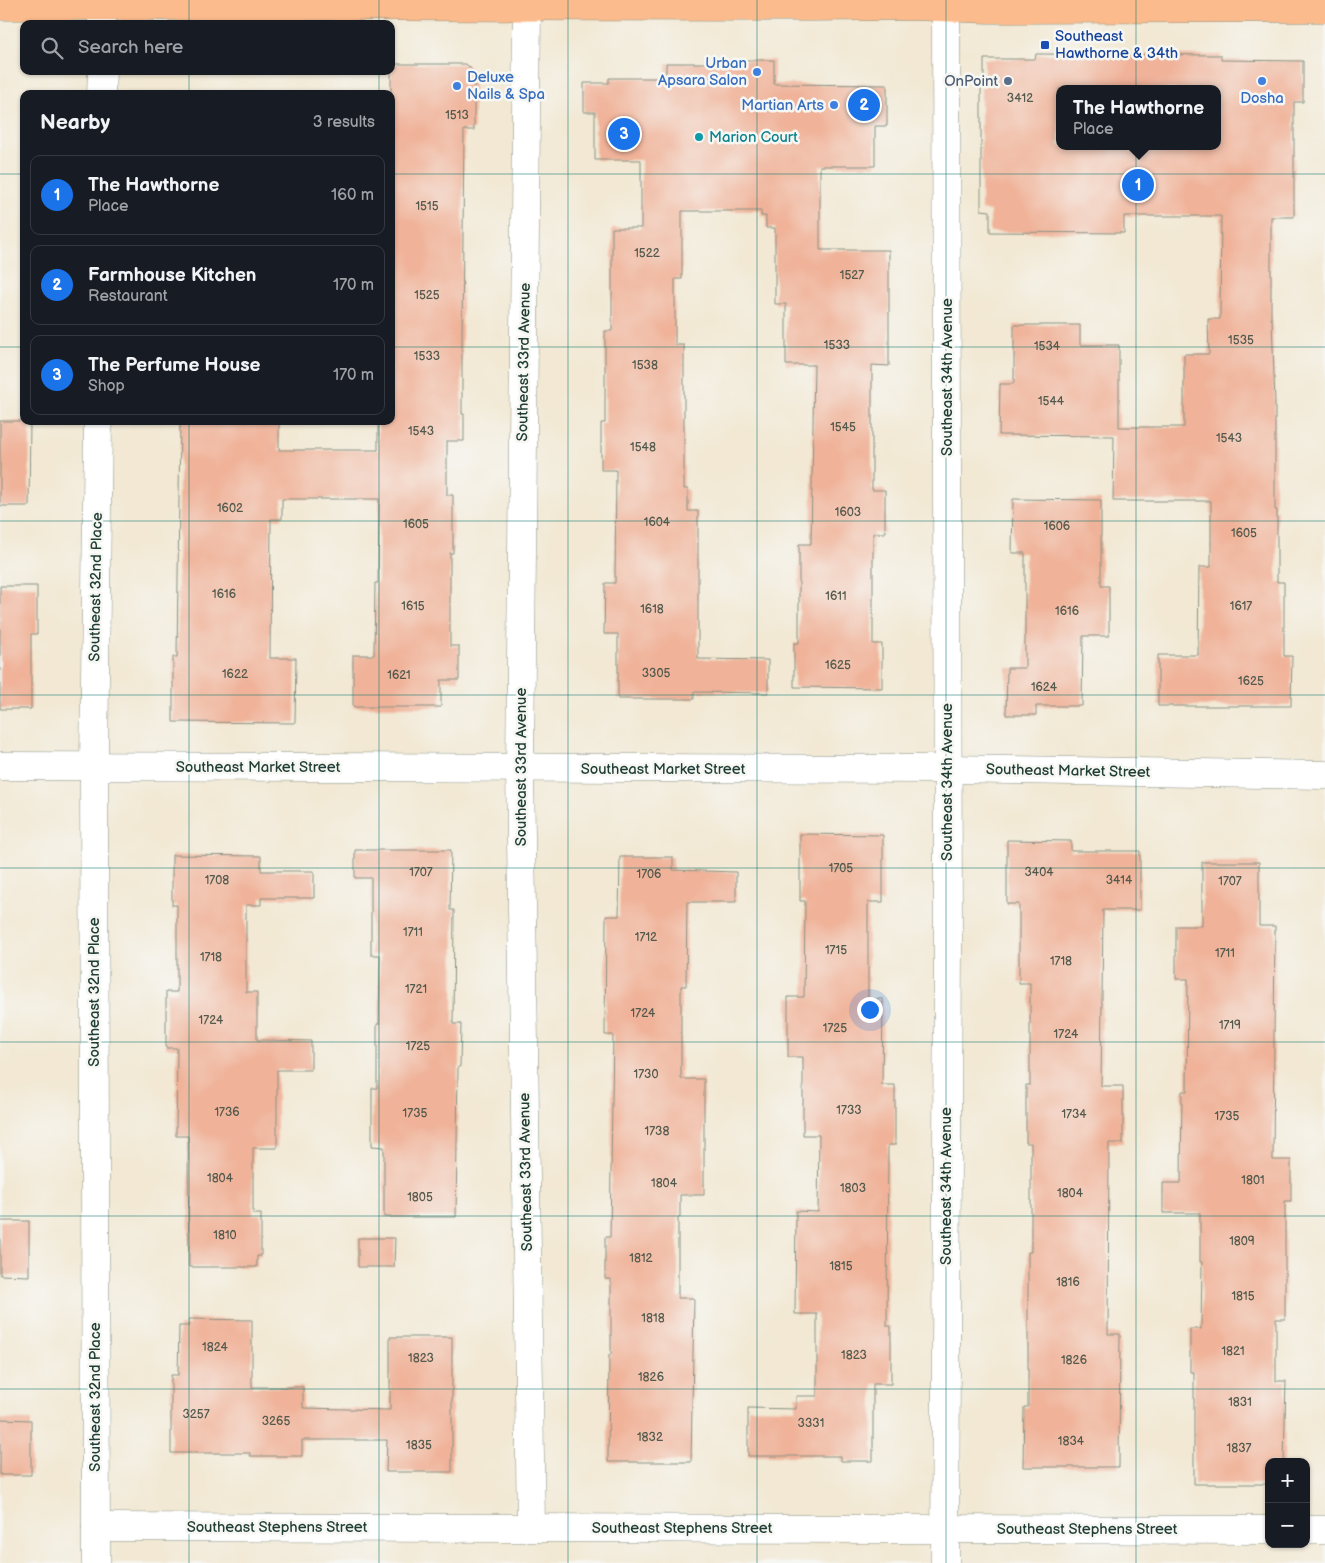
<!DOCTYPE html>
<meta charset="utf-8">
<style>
:root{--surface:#171b24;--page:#242831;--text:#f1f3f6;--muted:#9ea1a6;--line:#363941;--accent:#1a73e8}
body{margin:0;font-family:"Balsamiq Sans",sans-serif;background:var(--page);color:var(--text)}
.controls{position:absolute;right:15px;bottom:15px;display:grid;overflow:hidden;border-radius:10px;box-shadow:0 1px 4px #0004}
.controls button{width:45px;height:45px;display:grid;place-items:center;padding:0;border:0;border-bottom:1px solid var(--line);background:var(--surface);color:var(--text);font:25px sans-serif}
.you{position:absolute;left:869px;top:1009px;width:18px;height:18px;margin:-12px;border:4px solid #fff;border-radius:50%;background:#1a73e8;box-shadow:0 0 0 8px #1a73e833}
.badge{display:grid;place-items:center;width:32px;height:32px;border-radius:50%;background:var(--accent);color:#fff;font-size:16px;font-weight:700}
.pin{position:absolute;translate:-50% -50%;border:2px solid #fff;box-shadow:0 1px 5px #0006}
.popup{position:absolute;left:1056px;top:85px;width:165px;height:65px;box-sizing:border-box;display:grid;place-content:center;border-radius:10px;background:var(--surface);filter:drop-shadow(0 1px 4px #0005);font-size:16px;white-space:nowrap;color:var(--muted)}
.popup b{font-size:19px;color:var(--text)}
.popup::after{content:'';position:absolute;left:50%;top:100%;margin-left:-10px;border:10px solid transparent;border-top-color:var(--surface)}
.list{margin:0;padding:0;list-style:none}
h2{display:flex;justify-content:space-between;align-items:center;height:65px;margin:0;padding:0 20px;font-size:21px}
h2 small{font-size:16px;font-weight:400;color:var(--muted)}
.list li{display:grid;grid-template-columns:32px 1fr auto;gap:15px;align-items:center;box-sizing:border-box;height:80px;margin:0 10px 10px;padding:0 10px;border:1px solid var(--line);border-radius:10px}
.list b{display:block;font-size:19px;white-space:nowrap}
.list p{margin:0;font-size:16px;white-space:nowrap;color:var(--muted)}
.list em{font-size:16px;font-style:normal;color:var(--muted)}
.icon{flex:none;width:28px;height:28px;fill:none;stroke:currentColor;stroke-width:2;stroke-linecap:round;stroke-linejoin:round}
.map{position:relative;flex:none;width:1325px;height:1563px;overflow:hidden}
.search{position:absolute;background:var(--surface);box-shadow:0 1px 4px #0004;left:20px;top:20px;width:375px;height:55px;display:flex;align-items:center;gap:12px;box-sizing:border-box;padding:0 18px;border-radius:10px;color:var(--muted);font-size:19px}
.panel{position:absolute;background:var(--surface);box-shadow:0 1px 4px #0004;left:20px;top:90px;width:375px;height:335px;border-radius:10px}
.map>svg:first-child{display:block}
.building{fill:#f0b299;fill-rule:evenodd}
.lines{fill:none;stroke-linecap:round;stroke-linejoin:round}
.minor-casing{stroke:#889284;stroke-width:29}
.major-casing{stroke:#889284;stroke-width:29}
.minor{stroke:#fff;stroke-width:28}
.major{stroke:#fbbb8c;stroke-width:28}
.grid{fill:none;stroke:#0f766e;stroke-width:1;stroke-opacity:0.55}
.transit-dot{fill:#1a4fb4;stroke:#f6f6f2;stroke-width:2}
.shop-dot{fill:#3f7fe0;stroke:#f6f6f2;stroke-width:2}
.service-dot{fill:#5c6f8a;stroke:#f6f6f2;stroke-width:2}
.culture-dot{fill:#0f9aa8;stroke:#f6f6f2;stroke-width:2}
.labels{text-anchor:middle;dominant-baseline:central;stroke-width:5;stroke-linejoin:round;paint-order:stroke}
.number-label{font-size:12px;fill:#535a4d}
.transit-label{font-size:15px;fill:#164399;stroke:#f6f6f2;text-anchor:start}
.shop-label{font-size:15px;fill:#366cbe;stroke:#f6f6f2;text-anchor:end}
.service-label{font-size:15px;fill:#4e5e75;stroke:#f6f6f2;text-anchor:end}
.culture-label{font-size:15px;fill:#0d838f;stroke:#f6f6f2;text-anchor:start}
.street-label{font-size:15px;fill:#1f3d34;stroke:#f6f6f2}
</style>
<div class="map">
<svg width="1325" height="1563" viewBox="0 0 1325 1563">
<rect width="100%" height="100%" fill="#f6f6f2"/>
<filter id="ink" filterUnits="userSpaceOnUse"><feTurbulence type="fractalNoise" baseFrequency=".02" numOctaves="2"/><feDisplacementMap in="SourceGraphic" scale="10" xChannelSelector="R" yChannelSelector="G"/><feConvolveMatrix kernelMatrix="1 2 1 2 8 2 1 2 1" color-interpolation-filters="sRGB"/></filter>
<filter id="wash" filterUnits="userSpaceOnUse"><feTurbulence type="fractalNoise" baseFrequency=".0096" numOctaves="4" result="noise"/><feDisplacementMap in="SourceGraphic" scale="20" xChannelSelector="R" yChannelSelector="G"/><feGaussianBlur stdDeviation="1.12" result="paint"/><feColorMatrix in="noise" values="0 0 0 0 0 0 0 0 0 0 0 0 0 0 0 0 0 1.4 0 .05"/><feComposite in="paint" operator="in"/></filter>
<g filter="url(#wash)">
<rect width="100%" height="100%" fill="#f2e8d3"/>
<g id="blocks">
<g class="building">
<path d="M1036 54 1221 55V60L1303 61V102H1294V217H1271V319H1272L1275 403V510H1277V582H1284V656H1292L1291 706H1158V655H1198L1199 567H1211V501H1113L1114 436 999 435 1000 384H1013L1014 382V325H1080V345H1119V427H1184V354H1209L1208 319H1220L1221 216H1124V233L990 232V211L981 210V88H984V59H1035ZM1059 89H1217V146H1059Z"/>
<polygon points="740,60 774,60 774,84 887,85 887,126 875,126 875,166 820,166 820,250 889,250 889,366 872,365 872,490 885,490 885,533 873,533 873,644 882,644 882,688 794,687 794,643 799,643 799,544 811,544 814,365 786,365 786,304 775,304 775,228 766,228 766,216 761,216 761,211 682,211 682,279 675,279 675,345 684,345 684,489 688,489 688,511 698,511 698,659 768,660 768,693 694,692 694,699 618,699 618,634 604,634 605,583 615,583 616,470 601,470 601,423 605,423 605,331 612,331 612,228 641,228 641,160 595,160 595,112 584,112 584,83 609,83 609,78 666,78 666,63 740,63"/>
<polygon points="391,64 466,64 474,72 474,130 464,130 462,338 462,414 464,414 464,441 447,441 447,495 453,495 453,553 450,553 450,646 459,646 459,680 441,680 441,707 353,707 353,655 374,655 375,583 378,583 379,499 282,499 282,519 271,519 270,658 296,658 295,723 173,722 173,657 177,657 180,421 279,421 279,450 378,450 378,421 391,421"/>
<polygon points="0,421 30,421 29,506 0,506"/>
<polygon points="1013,499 1101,500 1101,586 1109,586 1109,636 1083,636 1082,706 1036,706 1036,715 1006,715 1007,668 1025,668 1025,553 1012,553"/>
<polygon points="0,586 37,586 37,634 31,634 31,709 0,709"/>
<polygon points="800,834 883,835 883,902 868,902 868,999 883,999 882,1085 895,1085 895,1145 888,1145 887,1326 891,1326 891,1384 873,1384 873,1461 841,1461 841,1456 748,1456 748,1408 796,1409 796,1396 817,1396 817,1314 795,1314 796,1211 818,1212 819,1135 803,1135 803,1057 788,1057 788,997 804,997 805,901 800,901"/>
<polygon points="1007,840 1071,841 1071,851 1140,851 1140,910 1103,910 1101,1086 1123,1086 1123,1143 1109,1143 1108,1334 1120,1334 1119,1467 1023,1467 1024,1407 1028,1407 1028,1252 1031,1252 1031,1143 1026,1143 1026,1085 1030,1085 1030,983 1019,983 1019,904 1007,904"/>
<polygon points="355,850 451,850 450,910 454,910 453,1024 461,1024 460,1067 458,1067 456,1217 384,1217 384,1147 372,1146 372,1088 377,1088 377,1024 379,1024 380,955 371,955 371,878 355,878"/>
<polygon points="172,855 261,856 261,871 314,871 314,898 261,898 261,905 246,905 246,992 257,992 257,1040 311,1041 311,1070 277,1070 277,1148 253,1148 253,1214 261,1214 261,1256 257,1256 257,1267 189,1267 188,1136 176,1136 177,1048 166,1048 166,992 177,992 177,905 172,905"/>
<polygon points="620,857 673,857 673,870 736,872 736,902 687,902 686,986 681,986 681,1079 704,1079 704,1195 680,1195 680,1217 678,1217 678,1298 694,1298 691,1462 608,1462 609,1355 611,1355 611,1279 605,1279 605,1237 610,1237 613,1035 605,1035 606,916 619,916"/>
<polygon points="1202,862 1259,862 1259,926 1275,926 1273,1160 1291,1160 1291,1201 1285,1201 1285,1319 1276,1319 1276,1381 1286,1381 1284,1462 1269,1462 1269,1484 1194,1484 1194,1372 1190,1372 1190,1329 1201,1329 1202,1262 1200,1262 1200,1213 1163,1213 1163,1183 1181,1183 1182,1091 1187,1091 1188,979 1176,979 1176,926 1202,926"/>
<polygon points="0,1221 29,1221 29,1276 0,1275"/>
<polygon points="358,1238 395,1238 394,1267 358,1267"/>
<polygon points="189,1319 252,1320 252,1387 303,1387 303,1408 390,1410 390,1337 452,1337 452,1472 386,1472 387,1440 302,1440 302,1456 250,1456 250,1453 171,1453 171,1375 178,1375 179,1326 189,1326"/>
<polygon points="0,1419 31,1420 31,1475 0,1475"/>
</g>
</g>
</g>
<g filter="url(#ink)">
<use href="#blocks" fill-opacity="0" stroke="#889284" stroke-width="1"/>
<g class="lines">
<defs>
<g id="minor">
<polyline points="527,7 520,769 531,1527"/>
<polyline points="102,24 102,6"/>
<polyline points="101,94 102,71"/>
<polyline points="0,766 948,769 1325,775"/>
<polyline points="96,1527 1269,1530"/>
<polyline points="1306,1530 1325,1530"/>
<polyline points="96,1563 94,766 98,421"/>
<polyline points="945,1563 948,943 946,0"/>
</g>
<polyline id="major" points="0,6 813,7 914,6 988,9 1325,8"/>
</defs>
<use href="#minor" class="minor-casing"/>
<use href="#major" class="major-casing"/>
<use href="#minor" class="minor"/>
<use href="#major" class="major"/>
</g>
</g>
<path class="grid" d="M189 0V24M379 0V24M568 0V1563M757 0V1563M946 0V1563M1136 0V1563M189 71V94M379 71V94M0 174H24M391 174H1325M0 347H24M391 347H1325M189 421V1563M379 421V1563M0 521H1325M0 695H1325M0 868H1325M0 1042H1325M0 1216H1325M0 1389H1325"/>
<rect class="transit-dot" x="1040" y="40" width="10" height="10" rx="2.5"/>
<g class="shop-dot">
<circle cx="757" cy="72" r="5"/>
<circle cx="1262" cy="81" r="5"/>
<circle cx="457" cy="86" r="5"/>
<circle cx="834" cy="105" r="5"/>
</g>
<circle class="service-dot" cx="1008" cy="81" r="5"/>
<circle class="culture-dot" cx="699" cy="137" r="5"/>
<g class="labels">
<g class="number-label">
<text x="1020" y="98">3412</text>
<text x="457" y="115">1513</text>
<text x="427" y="206">1515</text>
<text x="647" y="253">1522</text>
<text x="852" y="275">1527</text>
<text x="427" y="295">1525</text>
<text x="1241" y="340">1535</text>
<text x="837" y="345">1533</text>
<text x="1047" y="346">1534</text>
<text x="427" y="356">1533</text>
<text x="645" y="365">1538</text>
<text x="1051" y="401">1544</text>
<text x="843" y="427">1545</text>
<text x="421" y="431">1543</text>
<text x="1229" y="438">1543</text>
<text x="643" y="447">1548</text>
<text x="230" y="508">1602</text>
<text x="848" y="512">1603</text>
<text x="657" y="522">1604</text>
<text x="416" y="524">1605</text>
<text x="1057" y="526">1606</text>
<text x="1244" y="533">1605</text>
<text x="224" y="594">1616</text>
<text x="836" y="596">1611</text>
<text x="413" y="606">1615</text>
<text x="1241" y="606">1617</text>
<text x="652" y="609">1618</text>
<text x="1067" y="611">1616</text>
<text x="838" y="665">1625</text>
<text x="656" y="673">3305</text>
<text x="235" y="674">1622</text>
<text x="399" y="675">1621</text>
<text x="1251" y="681">1625</text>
<text x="1044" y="687">1624</text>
<text x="841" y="868">1705</text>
<text x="421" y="872">1707</text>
<text x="1039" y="872">3404</text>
<text x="649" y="874">1706</text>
<text x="217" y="880">1708</text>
<text x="1119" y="880">3414</text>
<text x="1230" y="881">1707</text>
<text x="413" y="932">1711</text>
<text x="646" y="937">1712</text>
<text x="836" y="950">1715</text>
<text x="1225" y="953">1711</text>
<text x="211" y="957">1718</text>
<text x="1061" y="961">1718</text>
<text x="416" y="989">1721</text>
<text x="643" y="1013">1724</text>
<text x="211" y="1020">1724</text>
<text x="1230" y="1025">1719</text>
<text x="835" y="1028">1725</text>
<text x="1066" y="1034">1724</text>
<text x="418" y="1046">1725</text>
<text x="646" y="1074">1730</text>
<text x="849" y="1110">1733</text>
<text x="227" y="1112">1736</text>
<text x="415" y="1113">1735</text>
<text x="1074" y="1114">1734</text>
<text x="1227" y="1116">1735</text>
<text x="657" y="1131">1738</text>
<text x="220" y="1178">1804</text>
<text x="1253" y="1180">1801</text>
<text x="664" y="1183">1804</text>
<text x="853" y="1188">1803</text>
<text x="1070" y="1193">1804</text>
<text x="420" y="1197">1805</text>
<text x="225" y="1235">1810</text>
<text x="1242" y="1241">1809</text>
<text x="641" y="1258">1812</text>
<text x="841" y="1266">1815</text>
<text x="1068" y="1282">1816</text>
<text x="1243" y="1296">1815</text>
<text x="653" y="1318">1818</text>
<text x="215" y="1347">1824</text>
<text x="1233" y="1351">1821</text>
<text x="854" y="1355">1823</text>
<text x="421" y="1358">1823</text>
<text x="1074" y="1360">1826</text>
<text x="651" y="1377">1826</text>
<text x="1240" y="1402">1831</text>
<text x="196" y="1414">3257</text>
<text x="276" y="1421">3265</text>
<text x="811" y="1423">3331</text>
<text x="650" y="1437">1832</text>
<text x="1071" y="1441">1834</text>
<text x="419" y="1445">1835</text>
<text x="1239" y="1448">1837</text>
</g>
<g class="transit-label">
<text x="1055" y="36">Southeast<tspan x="1055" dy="17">Hawthorne &amp; 34th</tspan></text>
</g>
<g class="shop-label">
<text x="747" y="63">Urban<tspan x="747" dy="17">Apsara Salon</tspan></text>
<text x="467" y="77" text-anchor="start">Deluxe<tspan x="467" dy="17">Nails &amp; Spa</tspan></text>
<text x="1262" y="98" text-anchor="middle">Dosha</text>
<text x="824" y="105">Martian Arts</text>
</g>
<g class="service-label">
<text x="998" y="81">OnPoint</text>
</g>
<g class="culture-label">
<text x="709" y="137">Marion Court</text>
</g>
<g class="street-label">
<text transform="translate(524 362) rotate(-89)">Southeast 33rd Avenue</text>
<text transform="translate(947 377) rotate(-90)">Southeast 34th Avenue</text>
<text transform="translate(96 587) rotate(-89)">Southeast 32nd Place</text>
<text x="258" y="767">Southeast Market Street</text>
<text transform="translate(521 767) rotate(-90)">Southeast 33rd Avenue</text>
<text x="663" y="769">Southeast Market Street</text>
<text transform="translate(1068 771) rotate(1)">Southeast Market Street</text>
<text transform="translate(947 782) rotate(-90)">Southeast 34th Avenue</text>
<text transform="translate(94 992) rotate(-90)">Southeast 32nd Place</text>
<text transform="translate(526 1172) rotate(-91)">Southeast 33rd Avenue</text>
<text transform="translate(946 1186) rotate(-90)">Southeast 34th Avenue</text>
<text transform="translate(95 1397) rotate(-90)">Southeast 32nd Place</text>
<text x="277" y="1527">Southeast Stephens Street</text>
<text x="682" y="1528">Southeast Stephens Street</text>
<text x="1087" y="1529">Southeast Stephens Street</text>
</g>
</g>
</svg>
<div class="controls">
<button>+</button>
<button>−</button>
</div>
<div class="you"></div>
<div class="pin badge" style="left:1138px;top:185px">1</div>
<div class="popup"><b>The Hawthorne</b>Place</div>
<div class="pin badge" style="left:864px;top:105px">2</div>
<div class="pin badge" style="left:624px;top:134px">3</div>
<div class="search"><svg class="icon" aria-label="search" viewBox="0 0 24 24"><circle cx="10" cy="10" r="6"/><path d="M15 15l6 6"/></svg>Search here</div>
<section class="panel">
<h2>Nearby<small>3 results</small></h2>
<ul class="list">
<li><span class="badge">1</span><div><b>The Hawthorne</b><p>Place</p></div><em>160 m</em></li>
<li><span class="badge">2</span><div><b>Farmhouse Kitchen</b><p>Restaurant</p></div><em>170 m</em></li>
<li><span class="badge">3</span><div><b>The Perfume House</b><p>Shop</p></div><em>170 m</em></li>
</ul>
</section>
</div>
